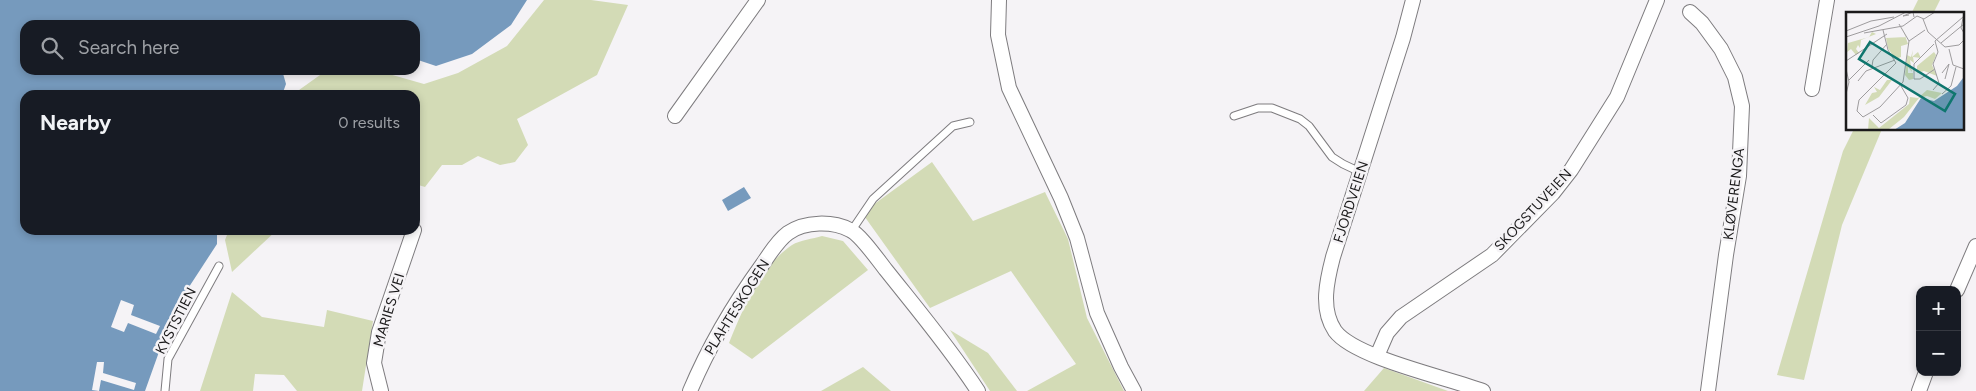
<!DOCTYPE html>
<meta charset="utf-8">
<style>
:root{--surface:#171b24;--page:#20242c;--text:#f1f3f6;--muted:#9ea1a6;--line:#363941}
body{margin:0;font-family:Figtree,sans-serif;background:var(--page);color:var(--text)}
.controls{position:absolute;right:15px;bottom:15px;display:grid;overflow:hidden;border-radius:10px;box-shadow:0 2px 8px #0003}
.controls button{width:45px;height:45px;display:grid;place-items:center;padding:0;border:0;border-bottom:1px solid var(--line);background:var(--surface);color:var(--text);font:25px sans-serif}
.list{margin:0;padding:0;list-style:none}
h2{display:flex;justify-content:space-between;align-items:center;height:65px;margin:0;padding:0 20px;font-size:21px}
h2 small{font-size:16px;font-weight:400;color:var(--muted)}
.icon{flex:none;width:28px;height:28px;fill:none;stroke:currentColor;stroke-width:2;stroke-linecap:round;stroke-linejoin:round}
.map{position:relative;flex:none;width:1976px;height:391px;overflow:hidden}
.search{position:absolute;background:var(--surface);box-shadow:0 2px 8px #0003;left:20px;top:20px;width:400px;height:55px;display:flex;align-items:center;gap:12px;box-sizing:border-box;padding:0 18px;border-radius:15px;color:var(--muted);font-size:19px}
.panel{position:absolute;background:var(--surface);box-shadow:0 2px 8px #0003;left:20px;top:90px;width:400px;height:145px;border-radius:15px}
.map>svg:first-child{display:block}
.green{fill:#d3dbb6}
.water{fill:#769abd}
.pier{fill:#f5f3f6}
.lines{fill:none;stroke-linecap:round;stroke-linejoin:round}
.service-casing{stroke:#7e7c7f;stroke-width:9}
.minor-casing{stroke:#7e7c7f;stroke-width:16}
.service{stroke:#fff;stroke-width:7}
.minor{stroke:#fff;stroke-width:14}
.labels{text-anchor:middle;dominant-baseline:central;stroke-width:5;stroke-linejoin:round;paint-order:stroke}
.street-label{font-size:14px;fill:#1b1a1b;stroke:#f5f3f6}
.inset-road{fill:none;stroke:#9e9c9e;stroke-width:1}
.view{fill:#0f766e;fill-opacity:0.15;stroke:#0f766e;stroke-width:2.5}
.inset-edge{fill:none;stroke:#1b1a1b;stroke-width:2.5}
</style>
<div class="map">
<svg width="1976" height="391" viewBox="0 0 1976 391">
<rect width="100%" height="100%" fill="#f5f3f6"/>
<g class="green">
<polygon points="544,0 591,0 628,5 597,75 517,119 528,145 515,162 500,165 478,156 462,165 442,165 425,187 415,184 415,95 292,95 327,70 375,70 424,84 458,73 507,46"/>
<polygon points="1918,0 1940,0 1933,14 1911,14"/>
<polygon points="1854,129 1882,129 1842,225 1804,380 1777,375 1843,151"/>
<polygon points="932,162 973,221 1045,192 1068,239 1087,318 1124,391 1027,391 1076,364 1011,271 930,308 862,213"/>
<polygon points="229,230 277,230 232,272 225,240"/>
<path d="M822 236 843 241 868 270 752 359 729 343C743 308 760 267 792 245 800 240 813 239 822 236Z"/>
<polygon points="232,292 262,317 324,327 327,310 373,321 362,391 297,391 284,375 255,374 253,391 200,391"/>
<polygon points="950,330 988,353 1017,391 990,391"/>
<polygon points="863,367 891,391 821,391"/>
<polygon points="1384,368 1448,391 1364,391"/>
</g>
<g class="water">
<polygon points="0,0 527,0 511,25 472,54 436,66 415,59 415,25 25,25 25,70 282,70 286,84 282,95 25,95 25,230 217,230 217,244 174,310 145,391 0,391"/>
<polygon points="744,187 751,198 728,211 722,200"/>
</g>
<g class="pier">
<polygon points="121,300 134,305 131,315 160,326 156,334 128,323 124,332 111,327"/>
<polygon points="97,362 104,362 103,373 136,383 134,390 101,380 99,391 92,390"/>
</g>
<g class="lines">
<defs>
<g id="service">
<polyline points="1234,116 1258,108 1272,108 1300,119 1309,126 1332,157 1343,164 1360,172"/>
<polyline points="852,230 873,199 953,126 970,122"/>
<polyline points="165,391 168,359 219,266"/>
</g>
<g id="minor">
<polyline points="999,0 998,35 1009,88 1061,198 1077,238 1097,313 1121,367 1134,391"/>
<path d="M1413 0 1403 38 1333 257C1327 280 1320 309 1335 331 1355 358 1449 378 1483 391"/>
<polyline points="1690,12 1702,23 1721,49 1735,77 1742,106 1739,176 1726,255 1708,391"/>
<polyline points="1812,89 1827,0"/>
<polyline points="675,116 758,0"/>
<polyline points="1957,290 1976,246"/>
<polyline points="1377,356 1387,333 1401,317 1492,255 1553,193 1571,170 1617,97 1657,0"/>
<polyline points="381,391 374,363 379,332 414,230"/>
<path d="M690 391C709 346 733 305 762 265 769 255 777 241 788 233 805 221 833 221 850 230 860 234 878 260 886 270 917 309 950 348 978 391"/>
<polyline points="1919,391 1926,372"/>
</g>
</defs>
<use href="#service" class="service-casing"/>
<use href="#minor" class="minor-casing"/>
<use href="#service" class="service"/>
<use href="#minor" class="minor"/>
</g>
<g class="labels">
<g class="street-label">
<text transform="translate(1734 194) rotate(-83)">KLØVERENGA</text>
<text transform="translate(1351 202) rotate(-72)">FJORDVEIEN</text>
<text transform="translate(1533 210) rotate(-47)">SKOGSTUVEIEN</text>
<text transform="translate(737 307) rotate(-58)">PLAHTESKOGEN</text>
<text transform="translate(389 310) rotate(-73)">MARIES VEI</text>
<text transform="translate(176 321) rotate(-63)">KYSTSTIEN</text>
</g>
</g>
<g transform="translate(1846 12)">
<rect width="118" height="118" fill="#f5f3f6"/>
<path d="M56 15 62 32 55 34V45L49 47 42 36 40 26 60 25ZM26 20 30 22 15 28 14 36 12 33 10 37 13 41 10 43 5 37 1 40 2 31 23 25ZM67 38 66 45 72 40 75 46 67 45 68 51 64 48 66 60 62 55V61H67V67L63 68 59 63 61 43 65 45ZM88 40 90 43 86 53 91 64 78 59 71 61V54ZM41 68H46L33 85 19 93 26 81 31 80 28 75 34 78ZM81 78 96 81 89 87 81 84 73 86 58 105 43 117 22 118 23 106 33 116 63 92 64 85 72 86Z" fill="#d3dbb6"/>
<path d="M117 66V117L48 118 59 111 75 86 88 89 111 74Z" fill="#769abd"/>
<path class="inset-road" d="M118 1 115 16 118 21M63 3 57 4 67 0 68 5M77 7 82 20 99 35 113 33 118 28M37 18 42 38 50 51 13 88 11 99 17 105 34 95 57 70 63 29 53 12M0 19 25 9 48 5M18 21 57 14 71 4 78 7 89 0M0 25 33 14 60 0M63 29 79 18M95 31 118 12M88 32 68 52V67H74L89 57M103 37 107 53 118 57M0 49 41 22M26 54 27 48 41 32M0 57 3 70 0 82M96 61 103 52 99 67M3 68 23 48M12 69 20 59 49 48M87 78 93 71 87 52 92 40 89 29 117 5M96 82 105 74 110 55M27 103 35 111 60 93 62 86 55 74"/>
<path class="view" d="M24 30 109 82 99 99 13 47Z"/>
<rect width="118" height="118" class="inset-edge"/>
</g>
</svg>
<div class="controls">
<button>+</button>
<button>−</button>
</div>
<div class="search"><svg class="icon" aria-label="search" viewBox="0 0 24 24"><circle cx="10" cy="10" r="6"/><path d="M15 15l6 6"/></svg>Search here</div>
<section class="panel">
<h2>Nearby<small>0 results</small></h2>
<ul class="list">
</ul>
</section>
</div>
